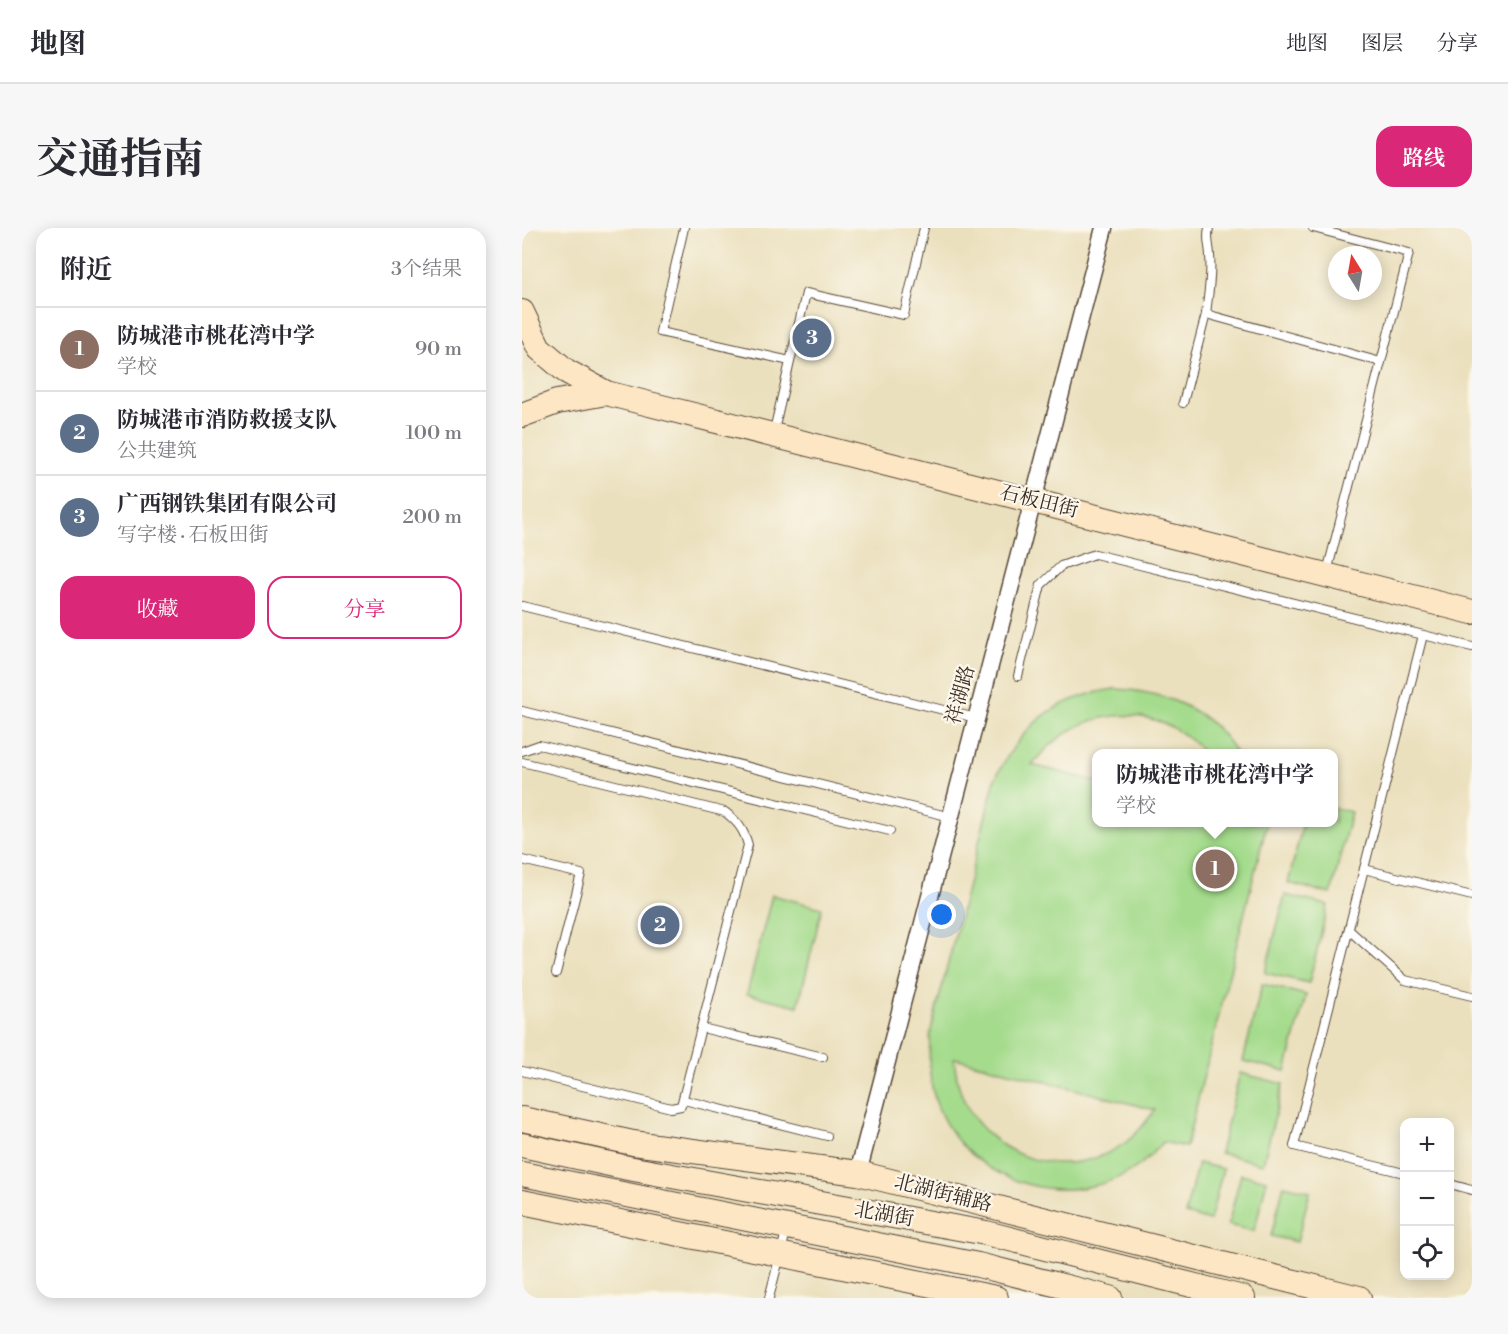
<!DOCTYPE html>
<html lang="zh">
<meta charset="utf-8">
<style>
:root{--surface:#fff;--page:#f7f7f7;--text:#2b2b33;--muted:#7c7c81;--line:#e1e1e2;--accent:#db2777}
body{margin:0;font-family:"Libre Bodoni","Noto Serif SC",serif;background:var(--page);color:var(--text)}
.controls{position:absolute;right:18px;bottom:18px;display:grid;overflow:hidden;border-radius:12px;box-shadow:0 3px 15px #0003}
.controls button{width:54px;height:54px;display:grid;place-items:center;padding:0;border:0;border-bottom:2px solid var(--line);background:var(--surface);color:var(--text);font:30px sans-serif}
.compass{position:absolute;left:806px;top:18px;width:54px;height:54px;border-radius:50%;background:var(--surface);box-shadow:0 3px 15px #0003;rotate:349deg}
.you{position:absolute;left:420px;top:687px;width:21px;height:21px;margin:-15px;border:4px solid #fff;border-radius:50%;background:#1a73e8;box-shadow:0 0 0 9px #1a73e833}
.badge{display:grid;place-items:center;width:39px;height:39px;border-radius:50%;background:var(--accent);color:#fff;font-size:20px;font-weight:700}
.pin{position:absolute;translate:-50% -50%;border:3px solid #fff;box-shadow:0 2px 6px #0006}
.popup{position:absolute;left:570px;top:521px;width:246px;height:78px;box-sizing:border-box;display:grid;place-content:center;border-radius:12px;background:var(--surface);filter:drop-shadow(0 2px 4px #0005);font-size:20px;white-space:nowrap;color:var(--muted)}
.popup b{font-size:22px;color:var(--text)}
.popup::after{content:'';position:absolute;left:50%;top:100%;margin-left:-12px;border:12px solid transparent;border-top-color:var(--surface)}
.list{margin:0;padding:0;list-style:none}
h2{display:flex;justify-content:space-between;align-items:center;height:78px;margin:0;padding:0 24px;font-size:26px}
h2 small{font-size:20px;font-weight:400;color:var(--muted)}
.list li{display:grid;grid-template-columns:39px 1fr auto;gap:18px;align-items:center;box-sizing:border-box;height:84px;padding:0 24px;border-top:2px solid var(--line)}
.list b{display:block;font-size:22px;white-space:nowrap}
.list p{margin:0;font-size:20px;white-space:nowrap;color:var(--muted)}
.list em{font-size:20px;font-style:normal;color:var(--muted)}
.actions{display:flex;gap:12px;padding:18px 24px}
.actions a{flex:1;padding:14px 0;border:2px solid var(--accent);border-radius:18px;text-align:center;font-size:21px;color:var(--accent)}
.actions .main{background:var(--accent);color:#fff}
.icon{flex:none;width:33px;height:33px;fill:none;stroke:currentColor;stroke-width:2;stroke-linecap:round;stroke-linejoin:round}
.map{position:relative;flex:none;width:950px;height:1070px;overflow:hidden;border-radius:18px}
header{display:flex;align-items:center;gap:36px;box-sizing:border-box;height:84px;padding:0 30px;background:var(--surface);border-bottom:2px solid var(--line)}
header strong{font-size:28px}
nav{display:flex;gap:33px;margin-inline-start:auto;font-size:21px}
.intro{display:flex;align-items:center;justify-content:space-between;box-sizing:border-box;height:144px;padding:0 36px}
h1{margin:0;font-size:42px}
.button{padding:15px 27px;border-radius:18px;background:var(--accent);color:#fff;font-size:21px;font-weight:700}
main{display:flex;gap:36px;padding:0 36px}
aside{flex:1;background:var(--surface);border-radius:18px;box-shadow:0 3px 15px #0003}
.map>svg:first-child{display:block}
.green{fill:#a4db8c;stroke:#708255;stroke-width:1.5;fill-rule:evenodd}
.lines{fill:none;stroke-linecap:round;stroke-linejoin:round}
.lane-casing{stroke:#554536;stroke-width:10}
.street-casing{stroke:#554536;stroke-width:19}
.secondary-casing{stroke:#554536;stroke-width:26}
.lane{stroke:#fff;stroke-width:8}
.street{stroke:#fff;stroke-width:16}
.secondary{stroke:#fce6c4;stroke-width:24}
.labels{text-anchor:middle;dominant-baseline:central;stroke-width:4.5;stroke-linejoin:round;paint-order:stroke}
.street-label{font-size:20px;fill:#3b2a1e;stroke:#fbf7ec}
</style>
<header>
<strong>地图</strong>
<nav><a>地图</a><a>图层</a><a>分享</a></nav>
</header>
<div class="intro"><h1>交通指南</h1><a class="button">路线</a></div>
<main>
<aside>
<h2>附近<small>3个结果</small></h2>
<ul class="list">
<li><span class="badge" style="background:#8d6e63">1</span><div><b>防城港市桃花湾中学</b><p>学校</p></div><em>90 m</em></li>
<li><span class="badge" style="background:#5c6f8a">2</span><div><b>防城港市消防救援支队</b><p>公共建筑</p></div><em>100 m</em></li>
<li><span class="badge" style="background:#5c6f8a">3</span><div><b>广西钢铁集团有限公司</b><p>写字楼 · 石板田街</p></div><em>200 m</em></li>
</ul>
<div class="actions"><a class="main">收藏</a><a>分享</a></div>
</aside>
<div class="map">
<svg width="950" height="1070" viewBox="0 0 950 1070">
<rect width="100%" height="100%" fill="#fbf7ec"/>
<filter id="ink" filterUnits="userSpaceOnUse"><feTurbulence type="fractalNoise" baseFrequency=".0167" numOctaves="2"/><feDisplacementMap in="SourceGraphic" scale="12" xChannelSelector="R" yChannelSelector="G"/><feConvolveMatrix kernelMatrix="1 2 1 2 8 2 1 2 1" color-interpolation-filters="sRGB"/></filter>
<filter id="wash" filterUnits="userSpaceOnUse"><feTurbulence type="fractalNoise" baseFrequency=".008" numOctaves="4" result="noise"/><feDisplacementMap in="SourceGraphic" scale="24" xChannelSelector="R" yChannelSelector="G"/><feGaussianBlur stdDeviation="1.35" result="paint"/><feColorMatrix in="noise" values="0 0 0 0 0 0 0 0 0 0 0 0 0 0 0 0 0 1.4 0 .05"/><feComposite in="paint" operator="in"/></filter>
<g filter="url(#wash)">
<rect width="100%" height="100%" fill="#ebe0bd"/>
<g class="green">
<path d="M592 461C642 463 688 481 714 525H682C631 468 554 479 510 537L574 553V594L745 595 664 919 641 914C634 921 627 930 619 936 552 986 450 958 417 882 406 856 406 830 409 802L473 551C500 497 531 470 592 461ZM432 830H433L633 882C624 894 615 906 603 915 548 954 472 934 443 874 436 861 434 845 432 830Z"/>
<polygon points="812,580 829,584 809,666 766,655 781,595 812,594"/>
<polygon points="250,667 300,680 276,778 225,766"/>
<polygon points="763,667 806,677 787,755 743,745"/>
<polygon points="740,756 784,767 764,843 721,833"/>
<polygon points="718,845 761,856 741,936 698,925"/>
<polygon points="676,935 701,941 688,993 663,986"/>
<polygon points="719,946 745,952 732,1003 706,997"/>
<polygon points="762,957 788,963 775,1014 749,1008"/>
</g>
</g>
<g filter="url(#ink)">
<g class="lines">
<defs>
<g id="lane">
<polyline points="162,0 138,104 268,133"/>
<path d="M687 0C684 11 688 18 688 28 690 48 686 67 684 86L859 134"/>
<polyline points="791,0 887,25 805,344"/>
<polyline points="661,175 684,86"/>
<polyline points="251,207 284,65 382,87 402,0"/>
<polyline points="0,378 454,490"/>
<polyline points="496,448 519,357 539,338 573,326 950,419"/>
<polyline points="0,483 429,589"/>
<polyline points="0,523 17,517 368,603"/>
<path d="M0 534 203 584C216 594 222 602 226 617L159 878 149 880 0 843"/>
<polyline points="0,632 59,646 34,745"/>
<polyline points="842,641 950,668"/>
<polyline points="827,702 883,752 950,768"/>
<polyline points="180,800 301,829"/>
<polyline points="162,872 305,908"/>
<polyline points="882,945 772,918 901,407"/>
<polyline points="928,956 950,962"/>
<polyline points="247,1070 265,1000"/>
</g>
<polyline id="street" points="336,945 582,0"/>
<g id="secondary">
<polyline points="0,84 17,120 44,143 84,165 950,384"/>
<polyline points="0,187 35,174 84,165"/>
<polyline points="0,891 111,915 336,945 837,1070"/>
<polyline points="0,917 106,940 464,1005 721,1070"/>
<polyline points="0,946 456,1037 588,1070"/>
<polyline points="0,974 474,1070"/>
</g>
</defs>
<use href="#lane" class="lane-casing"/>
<use href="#street" class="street-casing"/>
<use href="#secondary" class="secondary-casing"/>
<use href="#lane" class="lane"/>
<use href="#street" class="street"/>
<use href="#secondary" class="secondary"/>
</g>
</g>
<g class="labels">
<g class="street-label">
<text transform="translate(517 274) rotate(14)">石板田街</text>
<text transform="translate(439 467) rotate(-75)">祥湖路</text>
<text transform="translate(421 966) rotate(14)">北湖街辅路</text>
<text transform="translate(362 987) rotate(10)">北湖街</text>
</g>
</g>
</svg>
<div class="controls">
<button>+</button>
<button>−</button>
<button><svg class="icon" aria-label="locate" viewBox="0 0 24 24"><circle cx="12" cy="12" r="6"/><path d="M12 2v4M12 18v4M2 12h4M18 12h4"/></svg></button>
</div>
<svg class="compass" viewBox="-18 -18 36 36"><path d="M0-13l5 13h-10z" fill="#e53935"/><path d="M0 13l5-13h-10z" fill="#7c7c81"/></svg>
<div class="you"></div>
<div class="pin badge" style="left:693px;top:641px;background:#8d6e63">1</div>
<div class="popup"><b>防城港市桃花湾中学</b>学校</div>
<div class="pin badge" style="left:138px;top:697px;background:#5c6f8a">2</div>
<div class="pin badge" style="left:290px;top:110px;background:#5c6f8a">3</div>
</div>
</main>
